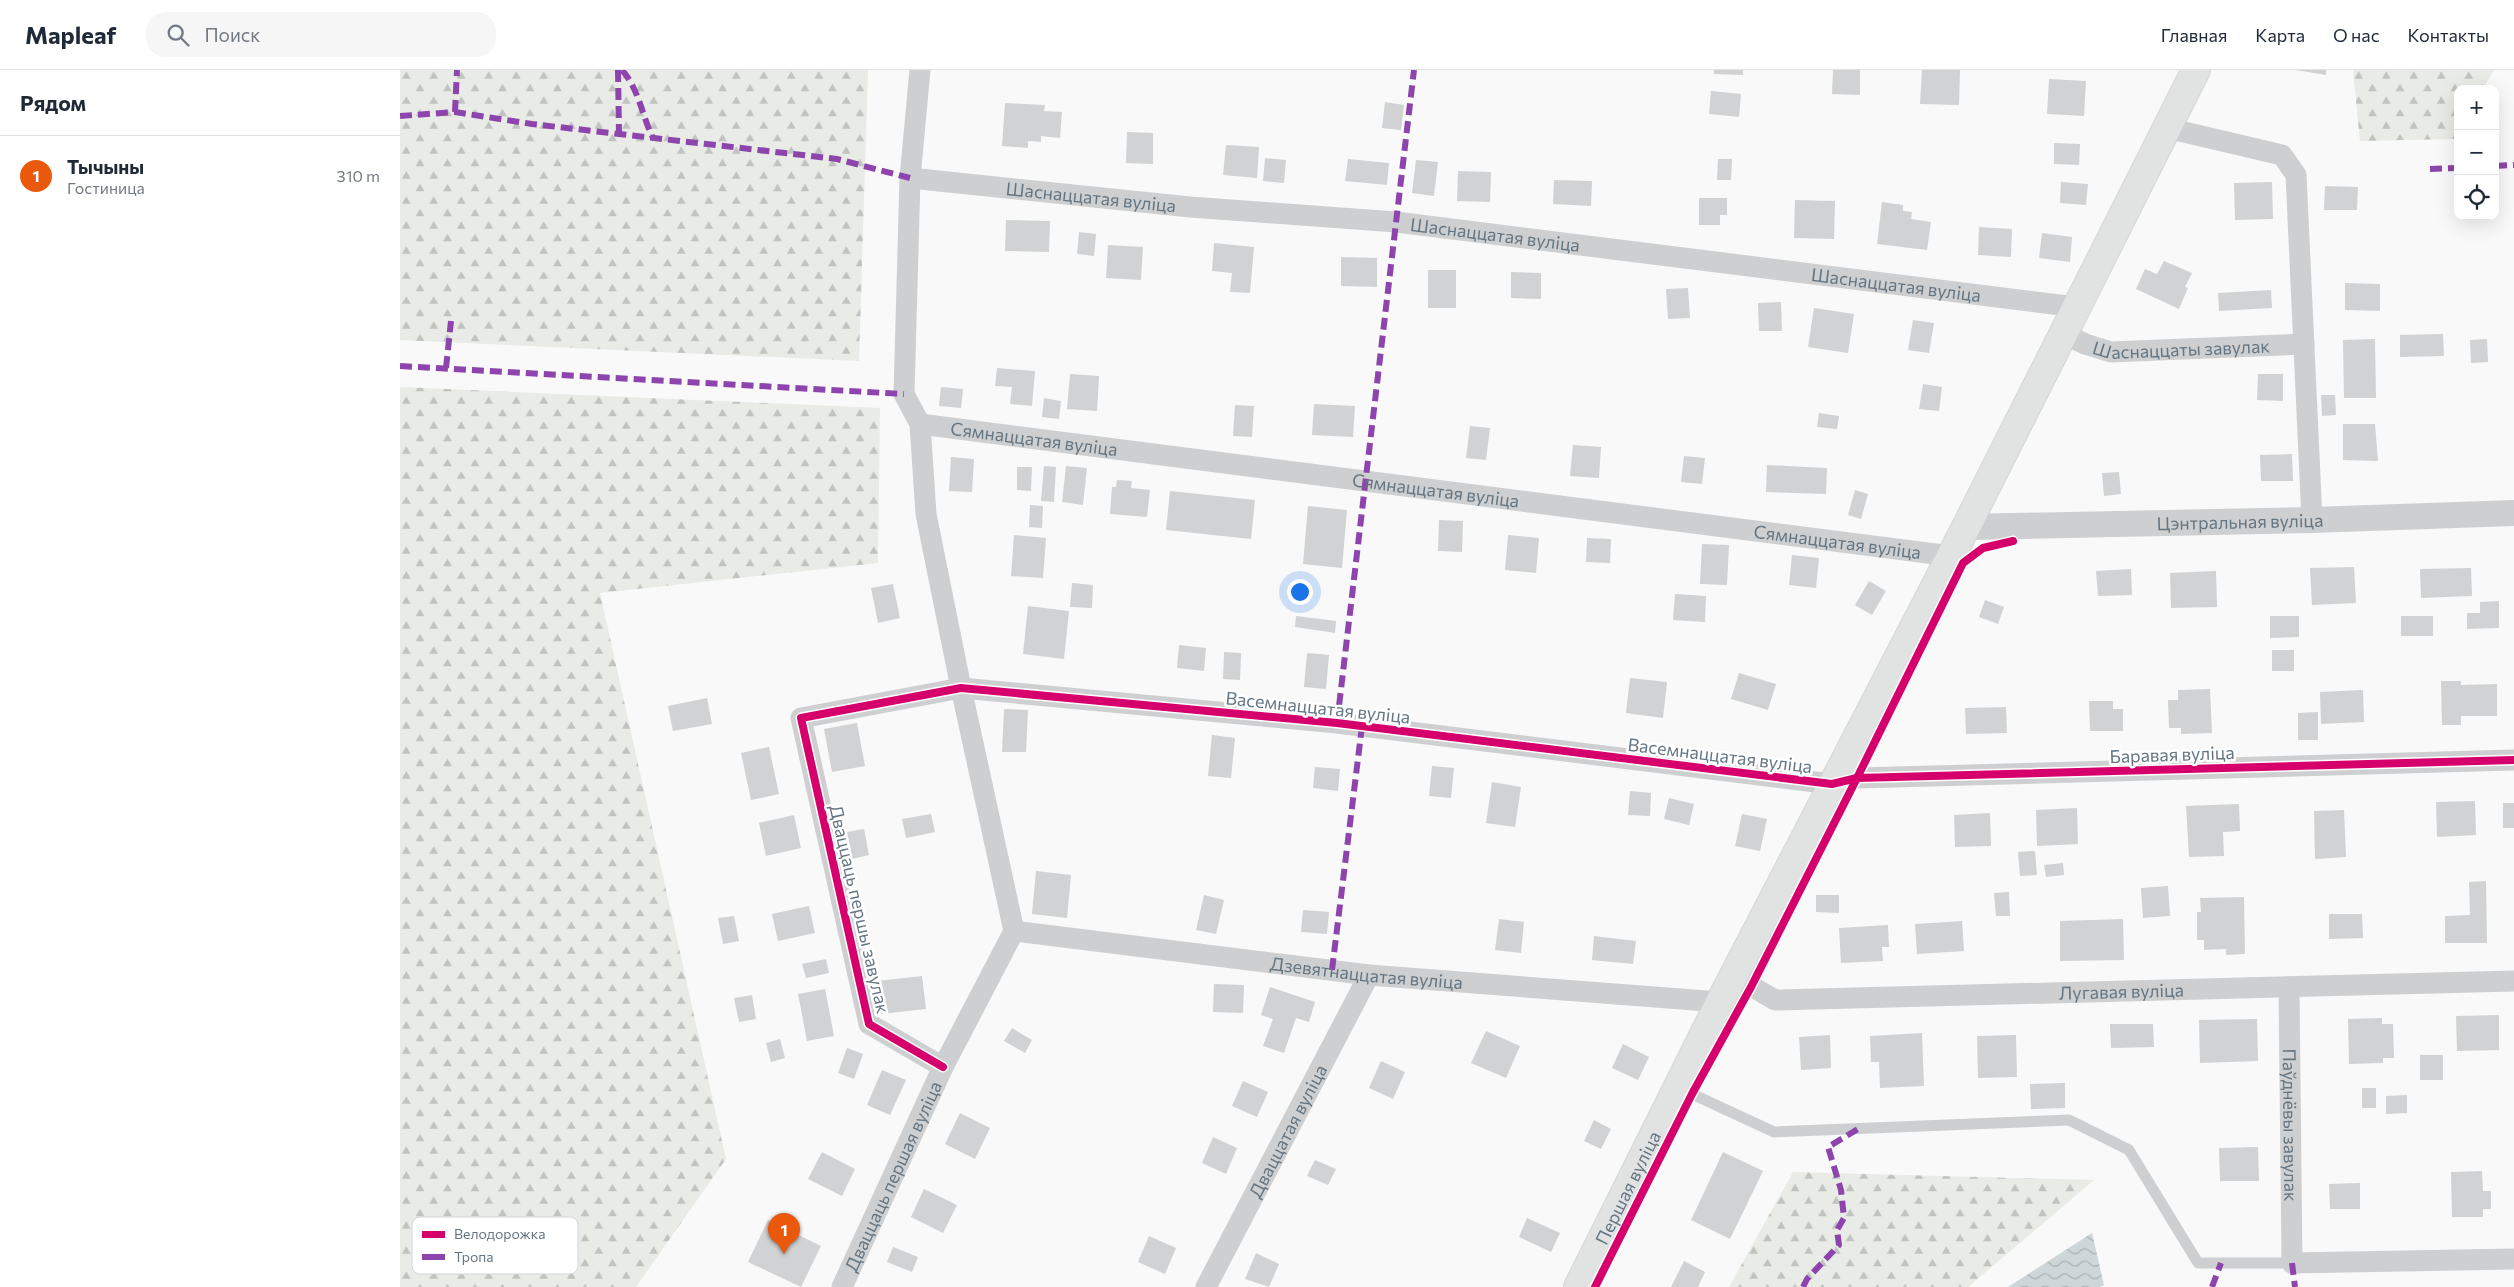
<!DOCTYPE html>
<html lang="ru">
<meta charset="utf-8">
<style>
:root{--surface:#fff;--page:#f6f6f7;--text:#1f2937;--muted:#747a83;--line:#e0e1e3;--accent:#ea580c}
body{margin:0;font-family:Commissioner,sans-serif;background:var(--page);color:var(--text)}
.controls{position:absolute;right:15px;top:15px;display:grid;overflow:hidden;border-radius:10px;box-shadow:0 5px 20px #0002}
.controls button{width:45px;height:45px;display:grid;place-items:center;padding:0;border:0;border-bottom:1px solid var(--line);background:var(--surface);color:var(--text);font:25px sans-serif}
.you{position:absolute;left:899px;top:521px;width:18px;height:18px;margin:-12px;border:4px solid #fff;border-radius:50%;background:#1a73e8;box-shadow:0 0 0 8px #1a73e833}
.badge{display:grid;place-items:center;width:32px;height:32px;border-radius:50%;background:var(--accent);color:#fff;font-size:16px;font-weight:700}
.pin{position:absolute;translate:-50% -41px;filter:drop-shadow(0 1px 2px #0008)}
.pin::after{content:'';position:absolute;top:26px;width:18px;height:15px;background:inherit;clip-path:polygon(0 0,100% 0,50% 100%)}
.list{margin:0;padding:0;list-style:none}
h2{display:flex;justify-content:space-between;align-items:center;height:65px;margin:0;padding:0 20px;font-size:21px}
h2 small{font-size:16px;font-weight:400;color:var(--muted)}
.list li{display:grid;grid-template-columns:32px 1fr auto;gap:15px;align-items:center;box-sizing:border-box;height:80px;padding:0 20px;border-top:1px solid var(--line)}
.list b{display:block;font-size:19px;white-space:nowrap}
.list p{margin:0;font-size:16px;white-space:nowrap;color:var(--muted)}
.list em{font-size:16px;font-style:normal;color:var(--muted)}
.icon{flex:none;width:28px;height:28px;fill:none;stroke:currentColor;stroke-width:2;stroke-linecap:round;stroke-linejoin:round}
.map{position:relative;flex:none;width:2114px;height:1217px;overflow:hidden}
header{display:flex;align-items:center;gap:30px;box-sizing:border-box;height:70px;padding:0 25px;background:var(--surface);border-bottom:1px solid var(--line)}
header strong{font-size:24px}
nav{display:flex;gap:28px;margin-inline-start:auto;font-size:18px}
.search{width:350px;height:45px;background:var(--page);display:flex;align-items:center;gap:12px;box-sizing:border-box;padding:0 18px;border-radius:20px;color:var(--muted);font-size:19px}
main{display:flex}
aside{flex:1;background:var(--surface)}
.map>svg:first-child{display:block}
.forest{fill:url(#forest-firs)}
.water{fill:url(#water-waves)}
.building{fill:#d0d2d3}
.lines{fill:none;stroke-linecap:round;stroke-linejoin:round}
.secondary-casing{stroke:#d5d6d7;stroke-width:30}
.service{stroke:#cecfd0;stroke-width:11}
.minor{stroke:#cecfd0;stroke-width:21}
.tertiary{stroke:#cecfd0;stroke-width:26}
.secondary{stroke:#e1e2e2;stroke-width:28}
.quiet{stroke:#8e44ad;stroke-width:6;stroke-dasharray:12 6;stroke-linecap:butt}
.cycleway-casing{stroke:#fff;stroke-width:11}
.cycleway{stroke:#d6006c;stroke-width:8}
.labels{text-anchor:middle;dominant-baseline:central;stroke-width:5;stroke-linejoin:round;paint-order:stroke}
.street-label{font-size:18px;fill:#657683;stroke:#fff}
.key{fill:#fff;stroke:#d1d6da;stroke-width:1}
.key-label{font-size:14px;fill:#657683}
</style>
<header>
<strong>Mapleaf</strong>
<div class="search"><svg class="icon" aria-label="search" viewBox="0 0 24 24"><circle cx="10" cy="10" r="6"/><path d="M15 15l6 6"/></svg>Поиск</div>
<nav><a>Главная</a><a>Карта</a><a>О нас</a><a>Контакты</a></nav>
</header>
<main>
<aside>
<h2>Рядом<small></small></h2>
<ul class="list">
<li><span class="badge">1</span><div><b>Тычыны</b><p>Гостиница</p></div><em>310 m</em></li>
</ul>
</aside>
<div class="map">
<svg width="2114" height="1217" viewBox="0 0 2114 1217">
<defs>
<pattern id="forest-firs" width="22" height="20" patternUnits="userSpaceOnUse" patternTransform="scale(1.25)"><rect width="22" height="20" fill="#e8ebe6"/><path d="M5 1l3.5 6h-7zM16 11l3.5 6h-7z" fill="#c0c3c0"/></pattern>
<pattern id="water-waves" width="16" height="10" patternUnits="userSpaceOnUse" patternTransform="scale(1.25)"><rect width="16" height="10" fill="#ced6d9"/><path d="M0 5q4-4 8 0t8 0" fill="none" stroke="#abb2b5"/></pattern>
</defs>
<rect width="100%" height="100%" fill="#f9f9f9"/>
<g class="forest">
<polygon points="0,0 468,0 459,291 0,270"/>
<polygon points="1953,0 2094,0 2083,19 2058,19 2058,63 2054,69 1960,71"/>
<polygon points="0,317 480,338 478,493 200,523 326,1089 236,1217 0,1217"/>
<polygon points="1393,1102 1694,1110 1568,1217 1329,1217"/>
</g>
<polygon class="water" points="1692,1163 1704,1215 1700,1217 1608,1217"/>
<g class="building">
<polygon points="1314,0 1343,0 1343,5 1314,4"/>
<polygon points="1433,0 1460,0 1460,25 1432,24"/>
<polygon points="1522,0 1560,0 1559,35 1520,34"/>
<polygon points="1896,0 1926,0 1926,5"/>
<polygon points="1649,9 1686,11 1684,46 1647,44"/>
<polygon points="1311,21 1341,24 1339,47 1309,44"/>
<polygon points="985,32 1004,35 1001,60 982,58"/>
<polygon points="605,33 645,35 644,41 662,42 660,68 641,66 641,72 628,71 628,78 602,76"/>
<polygon points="727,62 753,63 753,94 726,93"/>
<polygon points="1654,73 1680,74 1679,95 1654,94"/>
<polygon points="826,75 859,77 857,108 823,105"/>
<polygon points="865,88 886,90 884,113 863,111"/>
<polygon points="948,89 989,93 987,115 945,111"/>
<polygon points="1318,89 1332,89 1331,110 1317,110"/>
<polygon points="1016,90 1038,92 1034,126 1012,123"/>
<polygon points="1058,101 1091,102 1090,132 1057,131"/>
<polygon points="1154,110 1192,111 1191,136 1153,134"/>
<polygon points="1661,112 1688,114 1686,135 1660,133"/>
<polygon points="1872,112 1873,149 1835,150 1834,113"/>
<polygon points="1925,116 1958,117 1957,140 1924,140"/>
<polygon points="1299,128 1327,128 1327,145 1320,145 1320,155 1299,155"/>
<polygon points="1395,130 1435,131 1434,169 1394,168"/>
<polygon points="1482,132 1503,135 1503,141 1512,142 1511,149 1531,152 1527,180 1477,174"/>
<polygon points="606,150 650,151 649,182 605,181"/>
<polygon points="1579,157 1612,159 1611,187 1578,185"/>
<polygon points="679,162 696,164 694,186 677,184"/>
<polygon points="1642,163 1672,167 1670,192 1639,188"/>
<polygon points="814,173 854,177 850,223 830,222 832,203 812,201"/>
<polygon points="708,175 743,177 741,210 706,208"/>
<polygon points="941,187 977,188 977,217 941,216"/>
<polygon points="1764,191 1792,203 1785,217 1788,218 1779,239 1736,219 1745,199 1757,204"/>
<rect x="1028" y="200" width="28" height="38"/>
<polygon points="1111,202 1141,203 1141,229 1111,228"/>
<polygon points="1945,213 1980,214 1980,241 1945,240"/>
<polygon points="1288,218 1290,248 1268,249 1266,219"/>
<polygon points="1871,220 1872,238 1819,241 1818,223"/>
<polygon points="1381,232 1382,261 1359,261 1358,233"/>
<polygon points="1414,238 1454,244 1448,283 1408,277"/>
<polygon points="1513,250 1534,253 1529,283 1508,280"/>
<polygon points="2043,264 2044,286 2000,287 2000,265"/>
<polygon points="1975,269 1976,328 1944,328 1943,270"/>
<polygon points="2087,269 2088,292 2071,293 2070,270"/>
<polygon points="597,298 635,301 632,336 610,334 612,317 595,316"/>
<polygon points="670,304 699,306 697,341 667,339"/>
<polygon points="1858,304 1883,304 1883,331 1857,330"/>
<polygon points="1523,314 1542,317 1539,341 1519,339"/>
<polygon points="541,317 563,319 561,338 539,336"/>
<polygon points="1921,325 1935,325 1936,345 1922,346"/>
<polygon points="644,328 661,331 659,349 642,347"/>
<polygon points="914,334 955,336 953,367 912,365"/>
<polygon points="835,335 854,336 852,367 833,366"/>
<polygon points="1419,343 1439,346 1437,359 1417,357"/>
<polygon points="1943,354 1975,354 1978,391 1943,390"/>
<polygon points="1070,356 1090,358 1086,390 1066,388"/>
<polygon points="1173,375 1201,377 1199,408 1170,406"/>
<polygon points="1892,384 1893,411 1861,411 1860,385"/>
<polygon points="1284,386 1305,388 1302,414 1281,412"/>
<polygon points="551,387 574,389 572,422 549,421"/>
<polygon points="1367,395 1427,398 1426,424 1366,422"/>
<polygon points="644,396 656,397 654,432 641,431"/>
<polygon points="666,396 687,398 683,435 662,432"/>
<polygon points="617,397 632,397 631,421 617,420"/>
<polygon points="1719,402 1721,424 1704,426 1702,403"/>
<polygon points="717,410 732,411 731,418 750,420 747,447 710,444 712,417 716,417"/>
<polygon points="1455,420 1468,424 1461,449 1448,445"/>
<polygon points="770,421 855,430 851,469 766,460"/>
<polygon points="630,435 643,436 642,458 629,457"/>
<polygon points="908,436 947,440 942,498 903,494"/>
<polygon points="1039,450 1063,451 1062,482 1038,481"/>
<polygon points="614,465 646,468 643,508 611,506"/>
<polygon points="1108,465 1139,468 1136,503 1105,500"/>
<polygon points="1187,468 1211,469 1210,493 1186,492"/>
<polygon points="1302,474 1329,475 1327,515 1300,514"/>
<polygon points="1392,485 1419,488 1416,518 1389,515"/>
<polygon points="1954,497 1956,533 1912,535 1910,498"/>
<polygon points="2071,498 2072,526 2021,528 2020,499"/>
<polygon points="1731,499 1732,525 1698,526 1696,501"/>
<polygon points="1816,501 1817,537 1771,538 1770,503"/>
<polygon points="1469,511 1486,521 1472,545 1455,535"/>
<polygon points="672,513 693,515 692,538 670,537"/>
<polygon points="493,514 500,548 478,553 471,518"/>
<polygon points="1275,524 1306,526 1305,552 1273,550"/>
<polygon points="1585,530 1604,537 1598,554 1579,547"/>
<polygon points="2099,531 2099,558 2067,559 2067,543 2080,543 2080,532"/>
<polygon points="628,536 669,541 664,589 623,584"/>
<polygon points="896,546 936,551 935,563 895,557"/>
<polygon points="1870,546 1899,546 1899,567 1870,568"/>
<rect x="2001" y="546" width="32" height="20"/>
<polygon points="779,575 806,578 804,601 777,598"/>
<rect x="1872" y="580" width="22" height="21"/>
<polygon points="824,582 841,583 840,610 823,609"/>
<polygon points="907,583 929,585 926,619 904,617"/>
<polygon points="1339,603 1376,614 1368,640 1331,629"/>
<polygon points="1230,608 1267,612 1263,648 1226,643"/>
<polygon points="2041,611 2061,611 2061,615 2097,614 2097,646 2061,646 2061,655 2042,655"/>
<polygon points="1810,619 1812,663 1781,664 1781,658 1769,658 1768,630 1778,630 1778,620"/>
<polygon points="1963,620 1964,652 1921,654 1920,622"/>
<polygon points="307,628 312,654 273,661 268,636"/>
<polygon points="1689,631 1713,631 1713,639 1723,639 1723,661 1690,661"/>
<polygon points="1606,637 1607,663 1566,664 1565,638"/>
<polygon points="604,639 628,640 626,682 602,682"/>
<polygon points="1918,642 1918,670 1898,670 1898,643"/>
<polygon points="457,653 465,696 432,702 424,659"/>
<polygon points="812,665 835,668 831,708 808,706"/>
<polygon points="369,677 379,724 351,730 341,683"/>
<polygon points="1032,696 1054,698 1051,728 1029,726"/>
<polygon points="915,697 940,699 938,721 913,718"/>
<polygon points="1092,712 1121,717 1115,757 1086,753"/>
<polygon points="1230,721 1251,723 1250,746 1228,745"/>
<polygon points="1269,728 1294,734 1289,755 1264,749"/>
<polygon points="2075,731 2076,765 2037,767 2036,732"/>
<rect x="2103" y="733" width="11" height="25"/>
<polygon points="1839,734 1840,761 1823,762 1824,786 1789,787 1786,736"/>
<polygon points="1677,738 1678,774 1637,776 1636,740"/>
<polygon points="1944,740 1946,787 1915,789 1914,741"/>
<polygon points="1590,743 1591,776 1555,777 1554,745"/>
<polygon points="531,744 535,762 506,768 502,749"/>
<polygon points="1342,744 1367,749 1360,781 1335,776"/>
<polygon points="394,745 401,778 366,786 359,753"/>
<polygon points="464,759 469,785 452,789 447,762"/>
<polygon points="1635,781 1637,805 1620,806 1618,782"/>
<polygon points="1663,793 1664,805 1646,807 1644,795"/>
<polygon points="636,801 671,805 667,848 632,844"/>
<polygon points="2086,811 2087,873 2045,873 2045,846 2070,845 2069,812"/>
<polygon points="1768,816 1770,846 1743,848 1741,818"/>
<polygon points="1609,822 1610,846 1596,846 1594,823"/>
<polygon points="804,825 824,830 816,864 796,860"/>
<polygon points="1416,825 1439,825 1439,843 1416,842"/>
<polygon points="1844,827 1845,884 1826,885 1826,879 1804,880 1804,870 1797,870 1797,842 1801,842 1800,828"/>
<polygon points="409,836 415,863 378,871 372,844"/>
<polygon points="903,840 929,842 927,864 901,862"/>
<polygon points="1929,844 1962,844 1963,868 1929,869"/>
<polygon points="334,846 339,871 323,874 318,848"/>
<polygon points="1099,849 1124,852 1121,883 1095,880"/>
<polygon points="1723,849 1724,890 1660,891 1660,851"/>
<polygon points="1562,851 1564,881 1517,884 1515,854"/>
<polygon points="1488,855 1489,877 1482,877 1483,891 1441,893 1439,858"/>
<polygon points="1194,866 1236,871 1233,894 1192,890"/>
<polygon points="426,889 429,903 406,908 402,894"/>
<polygon points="522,906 526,939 481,944 477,911"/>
<polygon points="814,914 844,915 843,943 813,942"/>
<polygon points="870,917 915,932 909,952 896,948 884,983 863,976 873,949 861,945"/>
<polygon points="425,919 434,966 407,971 398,924"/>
<polygon points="352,925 356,949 339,952 334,928"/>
<polygon points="2099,945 2099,980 2057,981 2056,946"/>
<polygon points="1982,948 1982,954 1993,954 1994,988 1983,988 1983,993 1949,994 1948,949"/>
<polygon points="1857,949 1858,991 1800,993 1799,950"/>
<polygon points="1710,954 1753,954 1754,977 1711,978"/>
<polygon points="612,958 632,970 625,983 604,971"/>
<polygon points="1086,961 1120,976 1106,1008 1071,993"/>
<polygon points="1522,963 1524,1016 1480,1018 1479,992 1471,992 1470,966"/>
<polygon points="1430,965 1431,998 1401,1000 1399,967"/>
<polygon points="1616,965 1617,1007 1578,1008 1577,966"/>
<polygon points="380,969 385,988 371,992 366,973"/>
<polygon points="1223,974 1249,987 1238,1010 1212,998"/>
<polygon points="447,978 463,984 454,1009 438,1003"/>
<rect x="2020" y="985" width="23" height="25"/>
<polygon points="981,991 1005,1002 993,1029 969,1018"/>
<polygon points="482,1000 506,1010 490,1045 467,1035"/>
<polygon points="843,1011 868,1022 857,1047 832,1036"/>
<polygon points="1665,1013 1665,1038 1631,1039 1630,1014"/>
<rect x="1962" y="1018" width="14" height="20"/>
<polygon points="2007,1025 2007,1043 1986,1044 1986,1026"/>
<polygon points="560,1043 590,1058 575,1089 545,1074"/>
<polygon points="1194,1050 1211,1059 1201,1079 1184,1071"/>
<polygon points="813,1067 837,1078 826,1104 802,1093"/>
<polygon points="1858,1077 1859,1111 1820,1111 1819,1078"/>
<polygon points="422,1082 455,1099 442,1126 408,1109"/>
<polygon points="1323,1082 1363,1101 1330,1169 1291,1150"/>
<polygon points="915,1090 936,1099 928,1115 907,1106"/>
<polygon points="2082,1101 2083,1121 2091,1121 2091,1139 2083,1139 2083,1147 2052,1147 2051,1102"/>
<polygon points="1960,1113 1960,1139 1930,1139 1929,1114"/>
<polygon points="524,1119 557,1135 543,1163 511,1147"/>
<polygon points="1127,1148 1160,1163 1151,1182 1119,1167"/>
<polygon points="368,1150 421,1176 401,1217 348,1192"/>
<polygon points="749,1166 776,1178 765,1204 738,1192"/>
<polygon points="493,1177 518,1187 512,1202 487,1192"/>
<polygon points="856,1183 879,1194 869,1217 845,1209"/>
<polygon points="1284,1191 1305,1202 1298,1217 1271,1217"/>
</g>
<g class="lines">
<defs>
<g id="secondary">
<path id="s10" d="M1178 1217 1320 932 1566 457 1796 0"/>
</g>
</defs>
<use href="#secondary" class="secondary-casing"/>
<polyline class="service" points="1277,1017 1374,1062 1669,1050 1729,1080 1798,1193 1892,1193"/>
<g class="minor">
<polyline points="520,0 510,108 504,324 520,354 526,444 561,618 614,861"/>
<polyline points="1767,58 1882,85 1896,105 1912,450"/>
<path id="s1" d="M510 108 790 137 996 152 1676 237"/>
<path id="s2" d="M1663 263 1685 274 1711 282 1904 274"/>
<path id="s3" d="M520 354 1551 486"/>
<path id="s4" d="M614 861 969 905 1320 932"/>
<path id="s5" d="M1334 906 1375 930 2114 911"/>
<path id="s6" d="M1889 917 1892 1193 2114 1189"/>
<polyline points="543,997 469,954 401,648 561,618 937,653 1432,714 1457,708 2114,690"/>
<path id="s7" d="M442 1217 543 997 614 861"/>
<path id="s8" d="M806 1217 969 905"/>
</g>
<path class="tertiary" id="s9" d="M1566 457 1912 450 2114 443"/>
<use href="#secondary" class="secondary"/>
<g class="quiet">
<polyline points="218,0 219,64"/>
<path d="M222 0C239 19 242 46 253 68"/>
<polyline points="55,42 57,0"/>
<polyline points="0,46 55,42 132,54 437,89 510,108"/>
<polyline points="2095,96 2114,95"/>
<polyline points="2030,99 2058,98"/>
<polyline points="0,296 504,324"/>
<polyline points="46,298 51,251"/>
<polyline points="937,653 1014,0"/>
<polyline points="932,900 962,656"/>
<polyline points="1892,1193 1895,1217"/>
<polyline points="1403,1217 1407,1209 1439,1175 1437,1160 1444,1148 1441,1120 1428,1077 1458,1059"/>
<polyline points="1812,1217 1821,1193"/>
</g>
<defs>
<g id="cycleway">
<polyline points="543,997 469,954 401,648 561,618 937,653 1432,714 1457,708 2114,690"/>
<polyline points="1195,1217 1292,1024 1351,917 1457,708 1563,493 1583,478 1613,471"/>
</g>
</defs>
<use href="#cycleway" class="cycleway-casing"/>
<use href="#cycleway" class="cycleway"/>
</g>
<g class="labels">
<g class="street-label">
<text stroke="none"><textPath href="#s1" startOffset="182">Шаснаццатая вуліца</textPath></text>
<text stroke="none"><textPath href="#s1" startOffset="588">Шаснаццатая вуліца</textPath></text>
<text stroke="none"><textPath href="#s1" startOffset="992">Шаснаццатая вуліца</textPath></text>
<text stroke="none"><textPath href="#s2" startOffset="122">Шаснаццаты завулак</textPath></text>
<text stroke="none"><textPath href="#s3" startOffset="115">Сямнаццатая вуліца</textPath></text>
<text stroke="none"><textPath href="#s3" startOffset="520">Сямнаццатая вуліца</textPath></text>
<text stroke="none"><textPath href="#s9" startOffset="274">Цэнтральная вуліца</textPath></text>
<text stroke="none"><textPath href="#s3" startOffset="925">Сямнаццатая вуліца</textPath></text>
<text transform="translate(918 637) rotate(6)">Васемнаццатая вуліца</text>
<text transform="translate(1772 684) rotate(-2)">Баравая вуліца</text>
<text transform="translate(1320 685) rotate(7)">Васемнаццатая вуліца</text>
<text transform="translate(460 839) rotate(77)">Дваццаць першы завулак</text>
<text stroke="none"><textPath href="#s4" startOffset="355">Дзевятнаццатая вуліца</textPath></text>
<text stroke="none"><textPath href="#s5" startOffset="394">Лугавая вуліца</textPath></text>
<text stroke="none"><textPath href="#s6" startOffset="138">Паўднёвы завулак</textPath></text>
<text stroke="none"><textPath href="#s8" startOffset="176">Дваццатая вуліца</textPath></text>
<text stroke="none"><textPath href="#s7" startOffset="122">Дваццаць першая вуліца</textPath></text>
<text stroke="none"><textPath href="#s10" startOffset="111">Першая вуліца</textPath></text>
</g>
</g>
<rect x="12" y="1147" width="166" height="57" rx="8" class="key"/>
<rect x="22" y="1161" width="23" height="7" fill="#d6006c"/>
<rect x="22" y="1184" width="23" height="6" fill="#8e44ad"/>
<g class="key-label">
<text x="54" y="1169">Велодорожка</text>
<text x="54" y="1192">Тропа</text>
</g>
</svg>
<div class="controls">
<button>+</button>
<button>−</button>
<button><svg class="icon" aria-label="locate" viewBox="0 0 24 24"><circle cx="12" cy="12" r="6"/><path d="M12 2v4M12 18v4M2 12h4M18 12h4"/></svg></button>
</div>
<div class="you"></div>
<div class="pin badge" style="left:384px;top:1184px">1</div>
</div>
</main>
